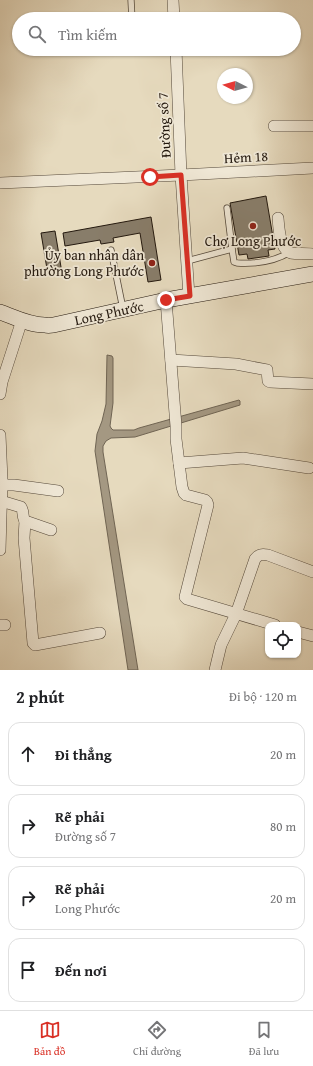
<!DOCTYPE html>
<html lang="vi">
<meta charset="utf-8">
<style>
:root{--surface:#fff;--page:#f2f2f2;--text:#202124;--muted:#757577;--line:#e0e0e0;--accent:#d93025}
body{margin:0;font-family:"Gentium Book Plus",serif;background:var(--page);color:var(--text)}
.controls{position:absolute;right:12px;bottom:12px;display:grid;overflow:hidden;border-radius:8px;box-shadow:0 1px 3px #0004}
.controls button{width:36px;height:36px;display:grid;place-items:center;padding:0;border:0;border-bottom:1px solid var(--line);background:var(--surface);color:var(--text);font:20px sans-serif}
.compass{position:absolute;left:217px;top:68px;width:36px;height:36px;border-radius:50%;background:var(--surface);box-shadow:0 1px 3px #0004;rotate:276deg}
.stop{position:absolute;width:12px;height:12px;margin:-9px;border:3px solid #d93025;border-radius:50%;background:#fff}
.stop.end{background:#d93025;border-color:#fff;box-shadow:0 1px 4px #0008}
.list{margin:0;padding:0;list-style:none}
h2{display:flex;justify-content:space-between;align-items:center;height:52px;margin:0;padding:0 16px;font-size:17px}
h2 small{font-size:13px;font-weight:400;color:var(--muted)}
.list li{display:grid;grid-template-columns:26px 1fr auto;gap:12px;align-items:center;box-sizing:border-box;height:64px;margin:0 8px 8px;padding:0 8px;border:1px solid var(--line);border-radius:12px}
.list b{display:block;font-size:15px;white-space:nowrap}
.list p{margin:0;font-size:13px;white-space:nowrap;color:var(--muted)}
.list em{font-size:13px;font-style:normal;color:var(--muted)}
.icon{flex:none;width:22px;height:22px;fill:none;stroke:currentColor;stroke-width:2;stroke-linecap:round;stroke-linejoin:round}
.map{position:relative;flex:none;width:313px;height:670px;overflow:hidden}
.search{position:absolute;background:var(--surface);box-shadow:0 1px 3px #0004;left:12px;right:12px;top:12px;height:44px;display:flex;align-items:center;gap:10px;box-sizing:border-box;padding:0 14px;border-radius:22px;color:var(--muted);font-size:15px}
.sheet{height:340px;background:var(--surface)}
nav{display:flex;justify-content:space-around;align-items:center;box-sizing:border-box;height:56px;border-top:1px solid var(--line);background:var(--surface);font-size:11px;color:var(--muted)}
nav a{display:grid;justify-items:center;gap:2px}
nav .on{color:var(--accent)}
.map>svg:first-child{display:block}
.water{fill:#a49882;stroke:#706554}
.building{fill:#887d6a;stroke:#23180e}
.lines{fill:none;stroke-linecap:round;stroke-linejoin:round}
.lane-casing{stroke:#54483a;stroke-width:7}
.street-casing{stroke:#54483a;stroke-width:12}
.secondary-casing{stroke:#23180e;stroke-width:16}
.lane{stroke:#efe7d5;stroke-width:5.5}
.street{stroke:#efe7d5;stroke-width:11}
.secondary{stroke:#efe7d5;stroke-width:15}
.route{stroke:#d93025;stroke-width:5}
.poi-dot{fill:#8f2418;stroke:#efe7d5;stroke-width:1.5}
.labels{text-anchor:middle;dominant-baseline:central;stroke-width:3.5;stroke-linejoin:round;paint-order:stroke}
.street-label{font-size:14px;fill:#23180e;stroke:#efe7d5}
.poi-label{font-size:14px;fill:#23180e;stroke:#efe7d5}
</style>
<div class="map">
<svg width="313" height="670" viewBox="0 0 313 670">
<rect width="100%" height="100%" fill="#e6dabe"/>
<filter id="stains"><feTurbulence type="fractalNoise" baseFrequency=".005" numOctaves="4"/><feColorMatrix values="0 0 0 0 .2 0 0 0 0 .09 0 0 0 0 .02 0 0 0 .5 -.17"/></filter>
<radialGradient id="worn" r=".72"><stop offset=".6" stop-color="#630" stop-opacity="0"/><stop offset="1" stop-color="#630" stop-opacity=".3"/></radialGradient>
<polygon class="water" points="107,355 112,356 113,358 113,403 110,426 111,428 113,430 134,430 139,428 239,400 240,401 240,405 135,437 111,438 106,441 103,446 103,452 138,670 128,670 95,451 97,434 102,421 106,404"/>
<g class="building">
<polygon points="266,196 275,249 268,250 269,256 248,259 247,254 239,255 230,203"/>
<polygon points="151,217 161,280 148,282 140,233 113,238 114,242 101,244 100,240 65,246 63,233"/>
<polygon points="55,231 62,273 48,275 41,233"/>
</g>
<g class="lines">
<defs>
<g id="lane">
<polyline points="131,0 132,19"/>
<path d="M232 249 234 262 237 263C255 264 274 262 290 252"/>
<polyline points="111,250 123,309"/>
<polyline points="187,261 232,249 227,208"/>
</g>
<g id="street">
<polyline points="173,0 174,19"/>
<polyline points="176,49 181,175 189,296"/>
<polyline points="274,126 313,126"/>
<polyline points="0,183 181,175 313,168"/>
<path d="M278 218C279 227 279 249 291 253 297 254 306 253 313 254"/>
<polyline points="166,300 176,426 176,439 182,487 184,493 186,495 205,500 207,502 208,505 185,597 187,599 275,625"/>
<polyline points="171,360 236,364 267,370 268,381 270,382 313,384"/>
<polyline points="0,394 2,382 22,320"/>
<polyline points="0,435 2,480 0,550"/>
<polyline points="179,463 243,458 309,468"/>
<polyline points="2,485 14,485 58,491"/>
<path d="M1 501 21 507C24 511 22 517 25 521L51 530"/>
<polyline points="25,521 24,538 33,643 35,645 100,633"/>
<polyline points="0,625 5,625"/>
<polyline points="298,632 313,636"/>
<path d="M215 670 221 645 236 614 255 559C259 554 262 554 268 555L313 572"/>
</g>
<path id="secondary" d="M0 312C14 317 29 325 45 325 49 326 54 325 58 324L166 300 313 274"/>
</defs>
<use href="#lane" class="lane-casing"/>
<use href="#street" class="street-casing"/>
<use href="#secondary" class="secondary-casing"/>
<use href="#lane" class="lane"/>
<use href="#street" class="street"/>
<use href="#secondary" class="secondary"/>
</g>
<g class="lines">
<polyline class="route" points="150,177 181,175 190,296 166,300"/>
</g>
<g class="poi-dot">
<circle cx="253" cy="226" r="4"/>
<circle cx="152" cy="263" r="4"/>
</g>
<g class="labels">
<g class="street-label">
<text transform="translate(164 125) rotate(-93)">Đường số 7</text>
<text transform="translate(246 157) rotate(-3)">Hẻm 18</text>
<text transform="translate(109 313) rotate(-12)">Long Phước</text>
</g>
<g class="poi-label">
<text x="253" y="241">Chợ Long Phước</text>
<text x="144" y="255" text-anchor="end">Ủy ban nhân dân<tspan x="144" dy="16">phường Long Phước</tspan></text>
</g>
</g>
<rect width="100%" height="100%" filter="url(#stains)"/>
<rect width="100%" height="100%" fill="url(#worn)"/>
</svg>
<div class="controls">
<button><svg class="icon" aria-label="locate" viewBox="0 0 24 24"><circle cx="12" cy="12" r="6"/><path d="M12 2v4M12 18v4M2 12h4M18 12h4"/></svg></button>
</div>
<svg class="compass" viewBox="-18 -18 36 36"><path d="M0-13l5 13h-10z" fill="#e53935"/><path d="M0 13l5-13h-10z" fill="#757577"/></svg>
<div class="stop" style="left:150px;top:177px"></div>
<div class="stop end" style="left:166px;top:300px"></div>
<div class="search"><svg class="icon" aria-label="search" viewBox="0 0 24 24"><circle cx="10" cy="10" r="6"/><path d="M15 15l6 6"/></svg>Tìm kiếm</div>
</div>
<section class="sheet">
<h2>2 phút<small>Đi bộ · 120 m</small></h2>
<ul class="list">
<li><svg class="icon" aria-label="ahead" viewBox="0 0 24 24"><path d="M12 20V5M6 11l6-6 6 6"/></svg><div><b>Đi thẳng</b></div><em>20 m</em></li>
<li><svg class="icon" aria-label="right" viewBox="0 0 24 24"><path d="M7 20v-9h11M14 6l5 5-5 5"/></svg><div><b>Rẽ phải</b><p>Đường số 7</p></div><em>80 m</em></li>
<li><svg class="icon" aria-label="right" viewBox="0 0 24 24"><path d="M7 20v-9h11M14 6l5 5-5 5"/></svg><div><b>Rẽ phải</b><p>Long Phước</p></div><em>20 m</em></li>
<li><svg class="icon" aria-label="arrive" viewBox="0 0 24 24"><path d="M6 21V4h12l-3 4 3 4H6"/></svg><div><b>Đến nơi</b></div></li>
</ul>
</section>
<nav>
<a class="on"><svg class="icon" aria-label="map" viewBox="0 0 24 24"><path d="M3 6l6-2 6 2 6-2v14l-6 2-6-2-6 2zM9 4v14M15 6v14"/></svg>Bản đồ</a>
<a><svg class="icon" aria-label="directions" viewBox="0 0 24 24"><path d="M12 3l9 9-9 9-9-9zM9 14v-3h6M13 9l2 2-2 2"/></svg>Chỉ đường</a>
<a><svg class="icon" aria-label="saved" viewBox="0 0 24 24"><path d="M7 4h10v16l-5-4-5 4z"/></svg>Đã lưu</a>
</nav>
